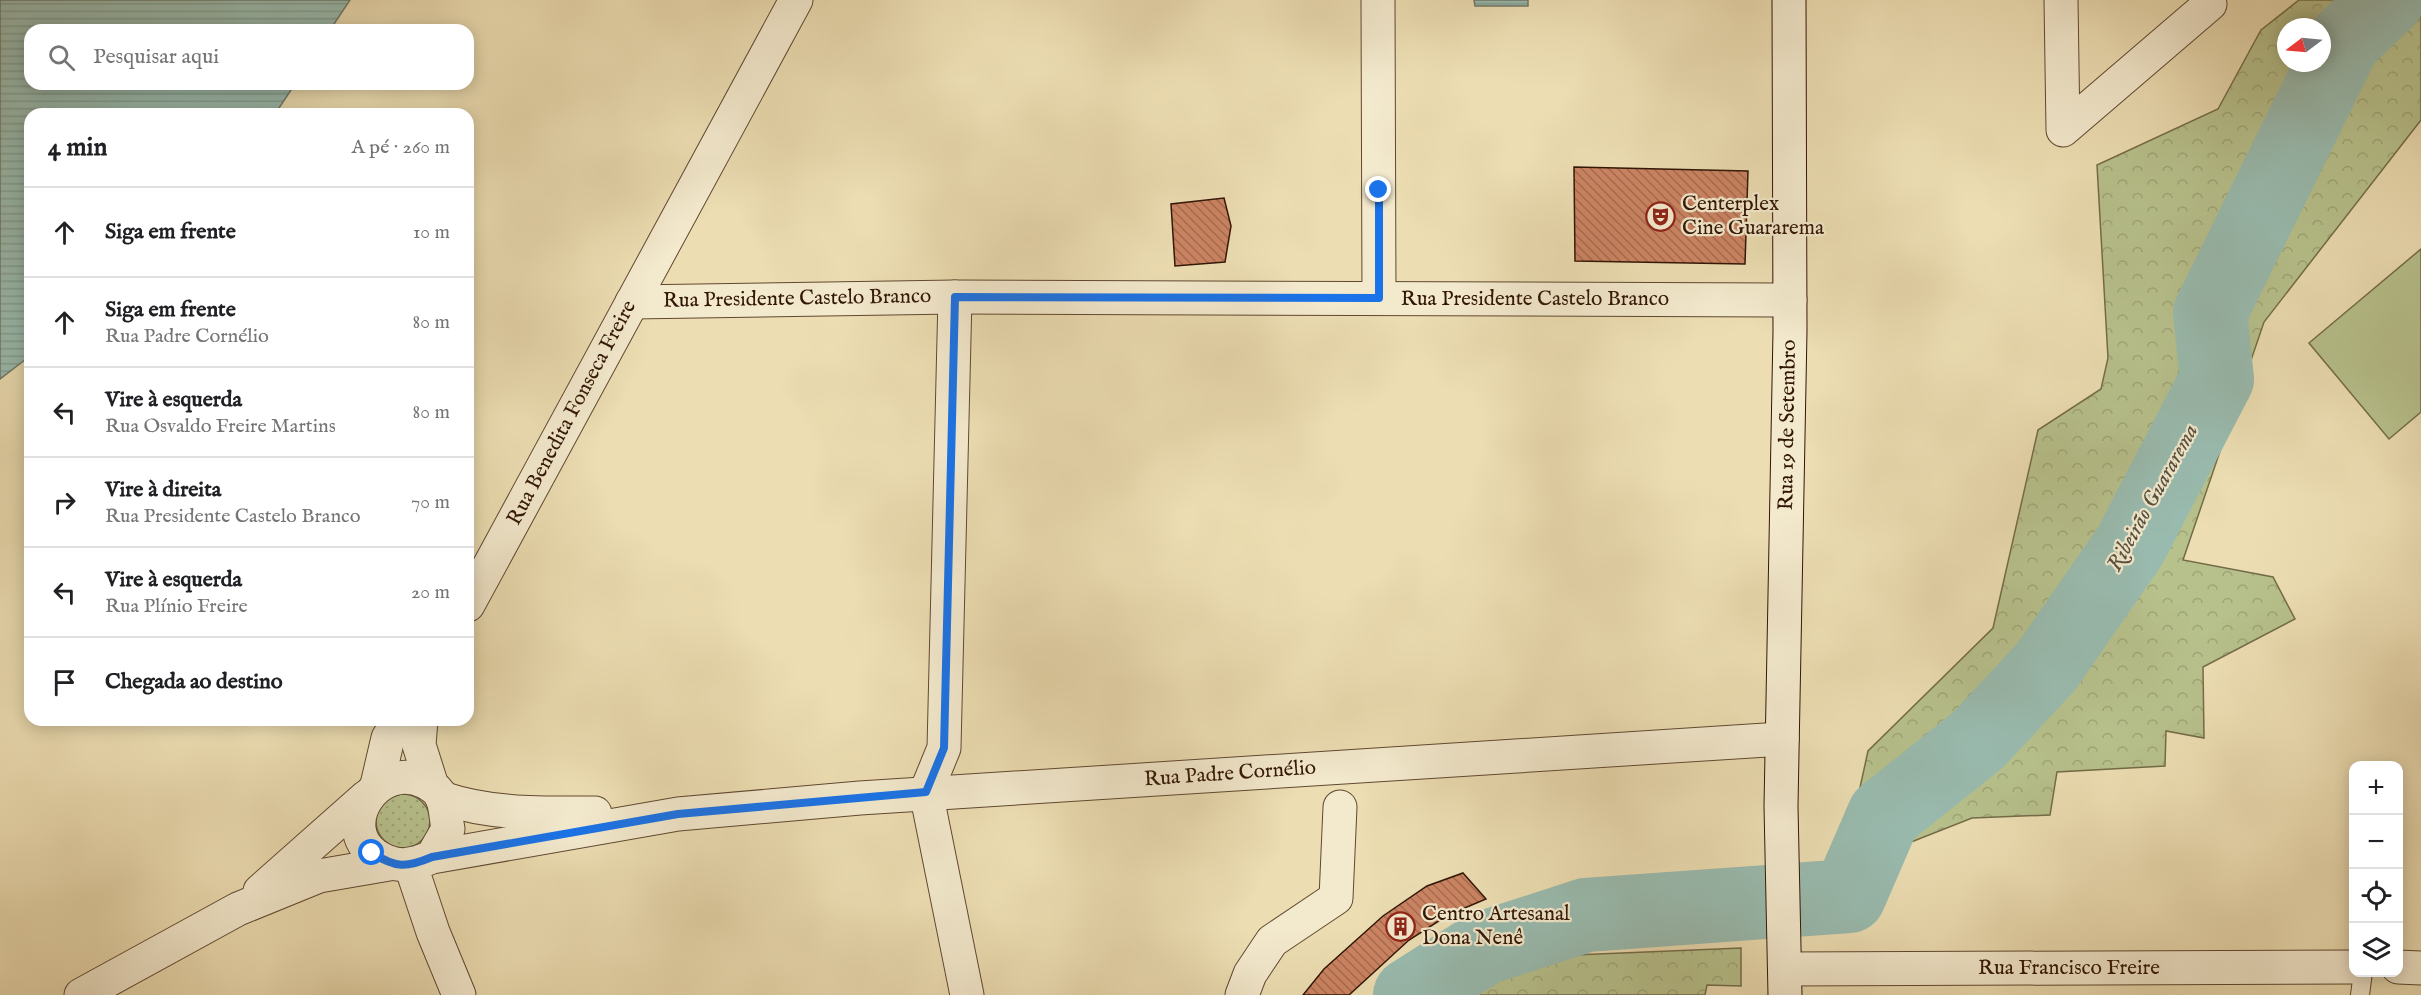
<!DOCTYPE html>
<html lang="pt">
<meta charset="utf-8">
<style>
:root{--surface:#fff;--page:#f2f2f2;--text:#202124;--muted:#757577;--line:#e0e0e0}
body{margin:0;font-family:"IM FELL English",serif;background:var(--page);color:var(--text)}
.controls{position:absolute;right:18px;bottom:18px;display:grid;overflow:hidden;border-radius:12px;box-shadow:0 3px 15px #0003}
.controls button{width:54px;height:54px;display:grid;place-items:center;padding:0;border:0;border-bottom:2px solid var(--line);background:var(--surface);color:var(--text);font:30px sans-serif}
.compass{position:absolute;left:2277px;top:18px;width:54px;height:54px;border-radius:50%;background:var(--surface);box-shadow:0 3px 15px #0003;rotate:254deg}
.stop{position:absolute;width:18px;height:18px;margin:-14px;border:4px solid #1a73e8;border-radius:50%;background:#fff}
.stop.end{background:#1a73e8;border-color:#fff;box-shadow:0 2px 6px #0008}
.list{margin:0;padding:0;list-style:none}
h2{display:flex;justify-content:space-between;align-items:center;height:78px;margin:0;padding:0 24px;font-size:26px}
h2 small{font-size:20px;font-weight:400;color:var(--muted)}
.list li{display:grid;grid-template-columns:39px 1fr auto;gap:18px;align-items:center;box-sizing:border-box;height:90px;padding:0 24px;border-top:2px solid var(--line)}
.list b{display:block;font-size:22px;white-space:nowrap}
.list p{margin:0;font-size:20px;white-space:nowrap;color:var(--muted)}
.list em{font-size:20px;font-style:normal;color:var(--muted)}
.icon{flex:none;width:33px;height:33px;fill:none;stroke:currentColor;stroke-width:2;stroke-linecap:round;stroke-linejoin:round}
.map{position:relative;flex:none;width:2421px;height:995px;overflow:hidden}
.search{position:absolute;background:var(--surface);box-shadow:0 3px 15px #0003;left:24px;top:24px;width:450px;height:66px;display:flex;align-items:center;gap:15px;box-sizing:border-box;padding:0 21px;border-radius:18px;color:var(--muted);font-size:22px}
.panel{position:absolute;background:var(--surface);box-shadow:0 3px 15px #0003;left:24px;top:108px;width:450px;height:618px;border-radius:18px}
.map>svg:first-child{display:block}
.grass{fill:url(#grass-dots);stroke:#746c48;stroke-width:1.5}
.forest{fill:url(#forest-crowns);stroke:#746c48;stroke-width:1.5;fill-rule:evenodd}
.park{fill:#b7c18c;stroke:#746c48;stroke-width:1.5}
.water{fill:url(#water-rules);stroke:#70796b;stroke-width:1.5}
.lines{fill:none;stroke-linecap:round;stroke-linejoin:round}
.river{stroke:#99bbaf;stroke-width:74}
.building{fill:url(#building-back-hatch);stroke:#321605;stroke-width:1.5}
.lane-casing{stroke:#604830;stroke-width:20}
.street-casing{stroke:#604830;stroke-width:35}
.secondary-casing{stroke:#321605;stroke-width:35}
.lane{stroke:#f3e9cd;stroke-width:18}
.street{stroke:#f3e9cd;stroke-width:33}
.secondary{stroke:#f3e9cd;stroke-width:33}
.route{stroke:#1a73e8;stroke-width:8}
.labels{text-anchor:middle;dominant-baseline:central;stroke-width:4.5;stroke-linejoin:round;paint-order:stroke}
.poi-label{font-size:21px;fill:#321605;stroke:#f3e9cd;text-anchor:start}
.street-label{font-size:21px;fill:#321605;stroke:#f3e9cd}
.water-label{font-size:22px;font-style:italic;fill:#565040;stroke:#f3e9cd}
</style>
<div class="map">
<svg width="2421" height="995" viewBox="0 0 2421 995">
<defs>
<pattern id="grass-dots" width="8" height="8" patternUnits="userSpaceOnUse" patternTransform="scale(1.5)"><rect width="8" height="8" fill="#b7c18c"/><path d="M2 2h.1M6 6h.1" fill="none" stroke="#9ea577" stroke-width="1.8" stroke-linecap="round"/></pattern>
<pattern id="forest-crowns" width="20" height="18" patternUnits="userSpaceOnUse" patternTransform="scale(1.5)"><rect width="20" height="18" fill="#b7c18c"/><path d="M2 6a3 3 0 1 1 6 0M12 15a3 3 0 1 1 6 0" fill="none" stroke="#9ea577"/></pattern>
<pattern id="water-rules" width="6" height="5" patternUnits="userSpaceOnUse" patternTransform="scale(1.5)"><rect width="6" height="5" fill="#99bbaf"/><path d="M0 2.5h6" fill="none" stroke="#84a095"/></pattern>
<pattern id="building-back-hatch" width="6" height="6" patternUnits="userSpaceOnUse" patternTransform="scale(1.5)"><rect width="6" height="6" fill="#cc8463"/><path d="M-1 5l2 2M0 0l6 6M5-1l2 2" fill="none" stroke="#a66b50"/></pattern>
</defs>
<rect width="100%" height="100%" fill="#ecddb2"/>
<filter id="stains"><feTurbulence type="fractalNoise" baseFrequency=".00333" numOctaves="4"/><feColorMatrix values="0 0 0 0 .2 0 0 0 0 .09 0 0 0 0 .02 0 0 0 .5 -.17"/></filter>
<radialGradient id="worn" r=".72"><stop offset=".6" stop-color="#630" stop-opacity="0"/><stop offset="1" stop-color="#630" stop-opacity=".3"/></radialGradient>
<circle class="grass" cx="403" cy="821" r="27"/>
<g class="forest">
<path d="M2299 0H2421V120L2264 322 2183 560 2273 577 2295 619 2203 667 2204 738 2166 731 2165 766 2057 772 2050 815 1972 818 1896 848 1879 798 1859 792 1868 751 1993 628 2038 430 2101 389 2108 358 2097 165 2218 109 2261 30ZM2286 27H2322V63H2286Z"/>
<polygon points="1741,948 1741,986 1707,985 1705,995 1462,995 1495,979 1574,955"/>
</g>
<polygon class="park" points="2421,249 2421,412 2389,439 2309,343"/>
<g class="water">
<polygon points="0,0 350,0 330,30 30,30 30,84 295,84 275,114 30,114 30,356 0,379"/>
<polygon points="1474,0 1528,0 1528,6 1475,6"/>
</g>
<g class="lines">
<polyline class="river" points="1410,995 1484,948 1586,915 1849,896 1884,815 1978,740 2046,667 2130,546 2217,379 2210,313 2344,41 2387,0"/>
</g>
<g class="building">
<polygon points="1574,167 1748,171 1745,264 1575,261"/>
<polygon points="1224,198 1231,226 1225,262 1175,266 1171,204"/>
<polygon points="1463,873 1486,899 1448,915 1409,940 1349,995 1303,995 1324,969 1383,916 1427,886"/>
</g>
<g class="lines">
<defs>
<polyline id="lane" points="2360,995 2363,972"/>
<g id="street">
<polyline points="1378,0 1379,298"/>
<polyline points="2061,0 2063,130 2210,4"/>
<polyline points="955,297 944,748 926,792 967,995"/>
<polyline points="632,302 955,297 1790,300"/>
<polyline points="468,605 796,0"/>
<polyline points="421,720 419,745 432,786"/>
<polyline points="377,785 388,738 400,720"/>
<path d="M442 798C492 815 543 813 595 813"/>
<path d="M432 857 448 829C446 820 446 806 442 798 439 791 431 785 425 782 376 759 335 827 375 855 395 869 411 866 432 857L678 814 860 798 1782 739"/>
<polyline points="411,866 433,932 459,995"/>
<polyline points="260,891 366,797"/>
<polyline points="2398,967 2421,968"/>
<polyline points="1785,969 2354,967"/>
<polyline points="81,995 238,909 319,876 389,864"/>
<polyline points="1242,995 1250,974 1272,941 1336,898 1340,807"/>
</g>
<polyline id="secondary" points="1785,995 1781,806 1790,331 1789,0"/>
</defs>
<use href="#lane" class="lane-casing"/>
<use href="#street" class="street-casing"/>
<use href="#secondary" class="secondary-casing"/>
<use href="#lane" class="lane"/>
<use href="#street" class="street"/>
<use href="#secondary" class="secondary"/>
</g>
<g class="lines">
<path class="route" d="M372 853C396 868 406 868 432 857L678 814 926 792 944 748 955 297 1379 298V190"/>
</g>
<defs>
<symbol id="theatre-ring" viewBox="-11 -11 22 22"><circle r="9.5" fill="#f3e9cd" stroke="#8f2418" stroke-width="1.5"/><path d="M-5-5.5Q0-4 5-5.5V0Q5 5 0 6Q-5 5-5 0ZM-3.3-2.5H-1v1.5H-3.3ZM1-2.5H3.3v1.5H1ZM-2.8 1Q0 5.5 2.8 1Z" fill="#8f2418"/></symbol>
<symbol id="building-ring" viewBox="-11 -11 22 22"><circle r="9.5" fill="#f3e9cd" stroke="#8f2418" stroke-width="1.5"/><path d="M-4-6H4V6H1V3H-1V6H-4ZM-2.5-4.3h1.7v1.8h-1.7ZM.8-4.3h1.7v1.8H.8ZM-2.5-1h1.7V.8h-1.7ZM.8-1h1.7V.8H.8Z" fill="#8f2418"/></symbol>
</defs>
<g fill-rule="evenodd">
<use href="#theatre-ring" x="1644" y="200" width="33" height="33"/>
<use href="#building-ring" x="1384" y="910" width="33" height="33"/>
</g>
<g class="labels">
<g class="poi-label">
<text x="1682" y="204">Centerplex<tspan x="1682" dy="24">Cine Guararema</tspan></text>
<text x="1422" y="914">Centro Artesanal<tspan x="1422" dy="24">Dona Nenê</tspan></text>
</g>
<g class="street-label">
<text transform="translate(797 299) rotate(-1)">Rua Presidente Castelo Branco</text>
<text x="1535" y="299">Rua Presidente Castelo Branco</text>
<text transform="translate(572 413) rotate(-62)">Rua Benedita Fonseca Freire</text>
<text transform="translate(1788 425) rotate(-89)">Rua 19 de Setembro</text>
<text transform="translate(1230 774) rotate(-4)">Rua Padre Cornélio</text>
<text x="2069" y="968">Rua Francisco Freire</text>
</g>
<g class="water-label">
<text transform="translate(2153 498) rotate(-61)">Ribeirão Guararema</text>
</g>
</g>
<rect width="100%" height="100%" filter="url(#stains)"/>
<rect width="100%" height="100%" fill="url(#worn)"/>
</svg>
<div class="controls">
<button>+</button>
<button>−</button>
<button><svg class="icon" aria-label="locate" viewBox="0 0 24 24"><circle cx="12" cy="12" r="6"/><path d="M12 2v4M12 18v4M2 12h4M18 12h4"/></svg></button>
<button><svg class="icon" aria-label="layers" viewBox="0 0 24 24"><path d="M12 4l9 5-9 5-9-5zM3 14l9 5 9-5"/></svg></button>
</div>
<svg class="compass" viewBox="-18 -18 36 36"><path d="M0-13l5 13h-10z" fill="#e53935"/><path d="M0 13l5-13h-10z" fill="#757577"/></svg>
<div class="stop" style="left:372px;top:853px"></div>
<div class="stop end" style="left:1379px;top:190px"></div>
<div class="search"><svg class="icon" aria-label="search" viewBox="0 0 24 24"><circle cx="10" cy="10" r="6"/><path d="M15 15l6 6"/></svg>Pesquisar aqui</div>
<section class="panel">
<h2>4 min<small>A pé · 260 m</small></h2>
<ul class="list">
<li><svg class="icon" aria-label="ahead" viewBox="0 0 24 24"><path d="M12 20V5M6 11l6-6 6 6"/></svg><div><b>Siga em frente</b></div><em>10 m</em></li>
<li><svg class="icon" aria-label="ahead" viewBox="0 0 24 24"><path d="M12 20V5M6 11l6-6 6 6"/></svg><div><b>Siga em frente</b><p>Rua Padre Cornélio</p></div><em>80 m</em></li>
<li><svg class="icon" aria-label="left" viewBox="0 0 24 24"><path d="M17 20v-9H6M10 6l-5 5 5 5"/></svg><div><b>Vire à esquerda</b><p>Rua Osvaldo Freire Martins</p></div><em>80 m</em></li>
<li><svg class="icon" aria-label="right" viewBox="0 0 24 24"><path d="M7 20v-9h11M14 6l5 5-5 5"/></svg><div><b>Vire à direita</b><p>Rua Presidente Castelo Branco</p></div><em>70 m</em></li>
<li><svg class="icon" aria-label="left" viewBox="0 0 24 24"><path d="M17 20v-9H6M10 6l-5 5 5 5"/></svg><div><b>Vire à esquerda</b><p>Rua Plínio Freire</p></div><em>20 m</em></li>
<li><svg class="icon" aria-label="arrive" viewBox="0 0 24 24"><path d="M6 21V4h12l-3 4 3 4H6"/></svg><div><b>Chegada ao destino</b></div></li>
</ul>
</section>
</div>
